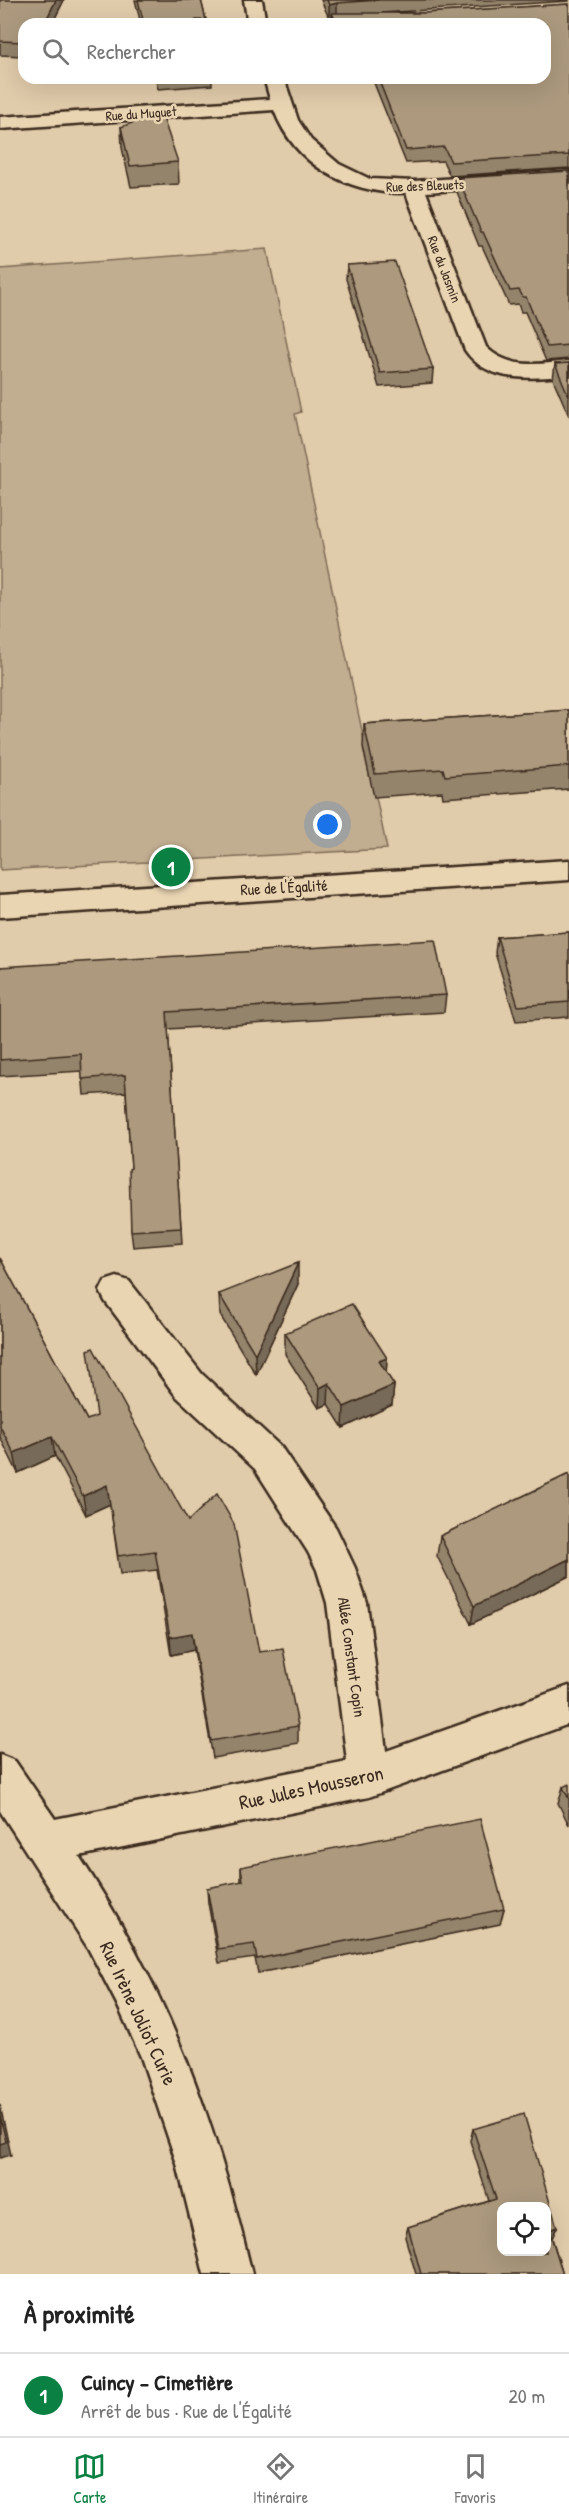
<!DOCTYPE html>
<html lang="fr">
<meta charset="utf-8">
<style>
:root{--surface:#fff;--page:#f2f2f2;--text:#222;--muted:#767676;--line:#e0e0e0;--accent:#0b8043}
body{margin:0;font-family:"Patrick Hand",sans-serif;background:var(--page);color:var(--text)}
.controls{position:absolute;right:18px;bottom:18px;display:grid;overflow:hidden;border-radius:12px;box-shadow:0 6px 24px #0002}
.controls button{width:54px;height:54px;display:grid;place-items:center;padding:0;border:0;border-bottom:2px solid var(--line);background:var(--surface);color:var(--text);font:30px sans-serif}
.you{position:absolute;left:328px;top:825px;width:21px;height:21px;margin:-15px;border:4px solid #fff;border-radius:50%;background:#1a73e8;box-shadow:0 0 0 9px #1a73e833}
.badge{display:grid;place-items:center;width:39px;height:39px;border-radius:50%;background:var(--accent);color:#fff;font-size:20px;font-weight:700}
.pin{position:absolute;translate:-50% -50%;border:3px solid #fff;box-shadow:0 2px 6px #0006}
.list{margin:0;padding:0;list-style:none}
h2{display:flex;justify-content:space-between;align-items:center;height:78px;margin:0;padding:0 24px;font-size:26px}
h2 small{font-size:20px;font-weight:400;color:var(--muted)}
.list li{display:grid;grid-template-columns:39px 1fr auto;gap:18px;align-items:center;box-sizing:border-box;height:84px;padding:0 24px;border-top:2px solid var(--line)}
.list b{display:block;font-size:22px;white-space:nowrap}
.list p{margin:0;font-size:20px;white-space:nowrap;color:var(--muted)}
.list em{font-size:20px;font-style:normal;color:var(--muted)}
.icon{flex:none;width:33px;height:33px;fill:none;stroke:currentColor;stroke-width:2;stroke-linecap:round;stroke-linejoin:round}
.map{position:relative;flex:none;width:569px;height:2274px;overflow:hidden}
.search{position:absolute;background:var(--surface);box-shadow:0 6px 24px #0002;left:18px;right:18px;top:18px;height:66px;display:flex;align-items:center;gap:15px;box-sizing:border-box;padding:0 21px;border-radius:18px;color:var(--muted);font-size:22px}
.sheet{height:162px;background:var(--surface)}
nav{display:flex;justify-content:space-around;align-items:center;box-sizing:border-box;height:84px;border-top:2px solid var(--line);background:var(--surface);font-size:16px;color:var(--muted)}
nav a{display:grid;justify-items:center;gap:3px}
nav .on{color:var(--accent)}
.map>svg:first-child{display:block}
.green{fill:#c1ad90;stroke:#7e6c57;stroke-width:1.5}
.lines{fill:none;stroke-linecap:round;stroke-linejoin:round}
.street-casing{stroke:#3b2a1e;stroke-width:5}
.secondary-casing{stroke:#3b2a1e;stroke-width:5}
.street{fill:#ead5b3;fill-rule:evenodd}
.secondary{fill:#ead5b3;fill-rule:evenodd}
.wall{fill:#94846c;stroke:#3b2a1e;stroke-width:1.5}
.shaded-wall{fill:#786b58;stroke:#3b2a1e;stroke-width:1.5}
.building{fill:#ac997e;stroke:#3b2a1e;stroke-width:1.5;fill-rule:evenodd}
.labels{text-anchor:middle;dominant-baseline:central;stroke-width:5;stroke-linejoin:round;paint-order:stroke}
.far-street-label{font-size:14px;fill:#3b2a1e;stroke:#ead5b3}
.street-label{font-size:16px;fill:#3b2a1e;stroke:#ead5b3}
.near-street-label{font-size:20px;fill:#3b2a1e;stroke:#ead5b3}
</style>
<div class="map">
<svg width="569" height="2274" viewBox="0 0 569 2274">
<rect width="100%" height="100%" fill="#e0cbaa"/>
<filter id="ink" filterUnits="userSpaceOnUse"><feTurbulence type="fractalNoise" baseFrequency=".0167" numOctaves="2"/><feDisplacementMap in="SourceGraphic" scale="12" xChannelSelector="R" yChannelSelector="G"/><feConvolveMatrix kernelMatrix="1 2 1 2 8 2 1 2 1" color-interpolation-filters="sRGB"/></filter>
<g filter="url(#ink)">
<polygon class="green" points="267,249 301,412 295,414 387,849 0,870 0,269"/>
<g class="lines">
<defs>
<g id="street">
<polygon points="244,0 262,0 266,24 248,24"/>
<path d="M264 78H284L298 120 311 140 339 164 370 179 414 181 569 170V182L426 192 486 347C509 370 540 364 569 361V375C533 379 488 384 465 350L406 193C349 194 295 166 274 110L0 129V117L270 99Z"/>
<path d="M117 1277 129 1281 202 1374 281 1447 336 1528 355 1568 367 1603 386 1751 569 1686V1724L369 1797 79 1856C168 1990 215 2118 252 2274H204L177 2164 141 2057 117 2004 88 1948 0 1811V1755L15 1761 55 1819 347 1761 327 1603 317 1570 308 1552 255 1469 176 1396 105 1301 100 1291 105 1281Z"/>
</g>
<polygon id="secondary" points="569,860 569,880 0,917 0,895"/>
</defs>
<use href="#street" class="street-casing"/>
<use href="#secondary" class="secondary-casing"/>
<use href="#street" class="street"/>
<use href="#secondary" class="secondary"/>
</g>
<g class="wall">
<polygon points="0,0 64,0 52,24 24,24 24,56 0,55"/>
<polygon points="135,0 201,0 206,20 206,24 141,24"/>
<polygon points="321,0 569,0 569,1 381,13 424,13 569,4 569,168 450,176 443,161 406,163 372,78 545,78 545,24 332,24 332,17 329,18"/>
<polygon points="155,78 212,78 212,85 158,89"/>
<polygon points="121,127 178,162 179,184 131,187 122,148"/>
<polygon points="569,171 569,359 546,361 525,312 521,312 518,304 509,305 482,246 479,246 457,192 458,178"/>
<polygon points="347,265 433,369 432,383 379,387 346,279"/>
<polygon points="569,363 569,416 553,379 555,364"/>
<polygon points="569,710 569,789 443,798 442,792 374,797 363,747 364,724"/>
<polygon points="569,932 569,1017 516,1021 495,953 497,937"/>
<polygon points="0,967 446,995 444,1012 168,1029 182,1243 133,1247 131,1231 131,1168 126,1092 84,1095 82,1071 0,1076"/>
<polygon points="0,1258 87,1420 259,1652 298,1726 298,1743 213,1758 194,1650 171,1655 157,1570 120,1574 110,1504 86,1515 55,1456 18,1473 0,1437"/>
<polygon points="298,1284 256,1375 220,1315 219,1294"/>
<polygon points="285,1333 387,1358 386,1373 394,1385 392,1405 343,1428 328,1404 319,1408 285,1354"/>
<polygon points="569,1474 569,1576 471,1624 437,1556 440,1536"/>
<polygon points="563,1787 569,1799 569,1825 558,1803"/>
<polygon points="241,1867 504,1909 500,1924 258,1973 255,1958 219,1963 208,1903 207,1888 241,1882"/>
<polygon points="473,2129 557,2227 552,2238 563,2274 416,2274 405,2237 408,2227 489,2201 470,2141"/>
</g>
<g class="shaded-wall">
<polygon points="56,0 64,0 52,24 44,24"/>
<polygon points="337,3 337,16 332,13 332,17 329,18 329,5"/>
<polygon points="298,1263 298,1284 256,1375 255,1354"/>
<polygon points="387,1358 386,1378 379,1361"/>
<polygon points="329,1383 328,1404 319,1408 320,1388"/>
<polygon points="394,1385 392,1405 343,1428 344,1407"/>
<polygon points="52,1437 55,1456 18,1473 14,1453"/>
<polygon points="107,1485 110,1504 86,1515 83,1496"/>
<polygon points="569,1559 569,1576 471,1624 474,1606"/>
<polygon points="192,1633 194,1650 171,1655 170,1637"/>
<polygon points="0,2105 11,2155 0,2158"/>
<polygon points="557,2227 552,2238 546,2240 549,2230"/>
</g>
<g class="building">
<polygon points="0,0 56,0 44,24 24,24 24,42 0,41"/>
<polygon points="138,0 201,0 206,20 196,20 198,24 144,24"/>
<polygon points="327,0 379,0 337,3 329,5"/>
<polygon points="569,4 569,155 451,162 444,147 406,150 378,78 545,78 545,24 337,24 332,13 424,13"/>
<polygon points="161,112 178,162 130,166 121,127"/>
<polygon points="569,171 569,345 547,347 526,297 523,297 519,290 510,291 483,232 481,232 458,178"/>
<polygon points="395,262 433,369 380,373 347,265"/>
<polygon points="569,363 569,397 555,364"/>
<polygon points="569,710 569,766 445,776 443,769 375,774 364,724"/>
<polygon points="569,932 569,1002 518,1006 497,937"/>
<polygon points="435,940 446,995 167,1012 181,1228 131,1231 129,1169 131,1168 125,1075 82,1079 81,1054 0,1060 0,967"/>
<polygon points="0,1258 87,1420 97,1416 88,1350 93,1348 188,1521 217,1494 234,1524 259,1652 283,1649 298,1726 211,1741 192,1633 170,1637 155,1551 118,1556 107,1485 83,1496 52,1437 14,1453 0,1426"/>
<polygon points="298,1263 255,1354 219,1294"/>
<polygon points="352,1304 387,1358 379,1361 394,1385 344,1407 329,1383 320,1388 285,1333"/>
<polygon points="569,1474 569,1559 474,1606 440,1536"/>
<polygon points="569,1784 569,1799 563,1787"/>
<polygon points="480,1819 504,1909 257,1959 254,1944 218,1949 207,1888 243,1881 241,1867"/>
<path d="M524 2114 557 2227 549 2230 563 2274H421L408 2227 496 2199 473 2129ZM501 2206H546V2252H501Z"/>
<polygon points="0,2116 6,2142 0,2144"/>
</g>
</g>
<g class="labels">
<g class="far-street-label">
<text transform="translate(141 113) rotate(-4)">Rue du Muguet</text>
<text transform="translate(425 185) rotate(-2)">Rue des Bleuets</text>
<text transform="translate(445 269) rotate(69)">Rue du Jasmin</text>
</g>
<g class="street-label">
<text transform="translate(284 887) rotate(-3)">Rue de l'Égalité</text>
<text transform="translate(352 1657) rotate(82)">Allée Constant Copin</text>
</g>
<g class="near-street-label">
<text transform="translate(311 1787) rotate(-12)">Rue Jules Mousseron</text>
<text transform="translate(139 2013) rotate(65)">Rue Irène Joliot Curie</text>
</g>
</g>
</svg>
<div class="controls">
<button><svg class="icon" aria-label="locate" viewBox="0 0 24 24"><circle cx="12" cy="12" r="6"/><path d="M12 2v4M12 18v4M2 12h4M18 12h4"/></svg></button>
</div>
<div class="you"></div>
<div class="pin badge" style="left:171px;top:867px">1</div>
<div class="search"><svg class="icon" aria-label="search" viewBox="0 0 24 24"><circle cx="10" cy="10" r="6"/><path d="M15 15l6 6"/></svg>Rechercher</div>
</div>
<section class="sheet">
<h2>À proximité<small></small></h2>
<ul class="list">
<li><span class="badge">1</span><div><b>Cuincy – Cimetière</b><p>Arrêt de bus · Rue de l'Égalité</p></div><em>20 m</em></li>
</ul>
</section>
<nav>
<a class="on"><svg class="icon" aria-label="map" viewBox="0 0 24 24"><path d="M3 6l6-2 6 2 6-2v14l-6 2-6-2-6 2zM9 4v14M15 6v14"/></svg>Carte</a>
<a><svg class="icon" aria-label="directions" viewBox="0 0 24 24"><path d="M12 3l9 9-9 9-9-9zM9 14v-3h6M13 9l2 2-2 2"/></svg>Itinéraire</a>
<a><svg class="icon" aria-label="saved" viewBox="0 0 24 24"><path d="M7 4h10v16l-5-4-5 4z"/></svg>Favoris</a>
</nav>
